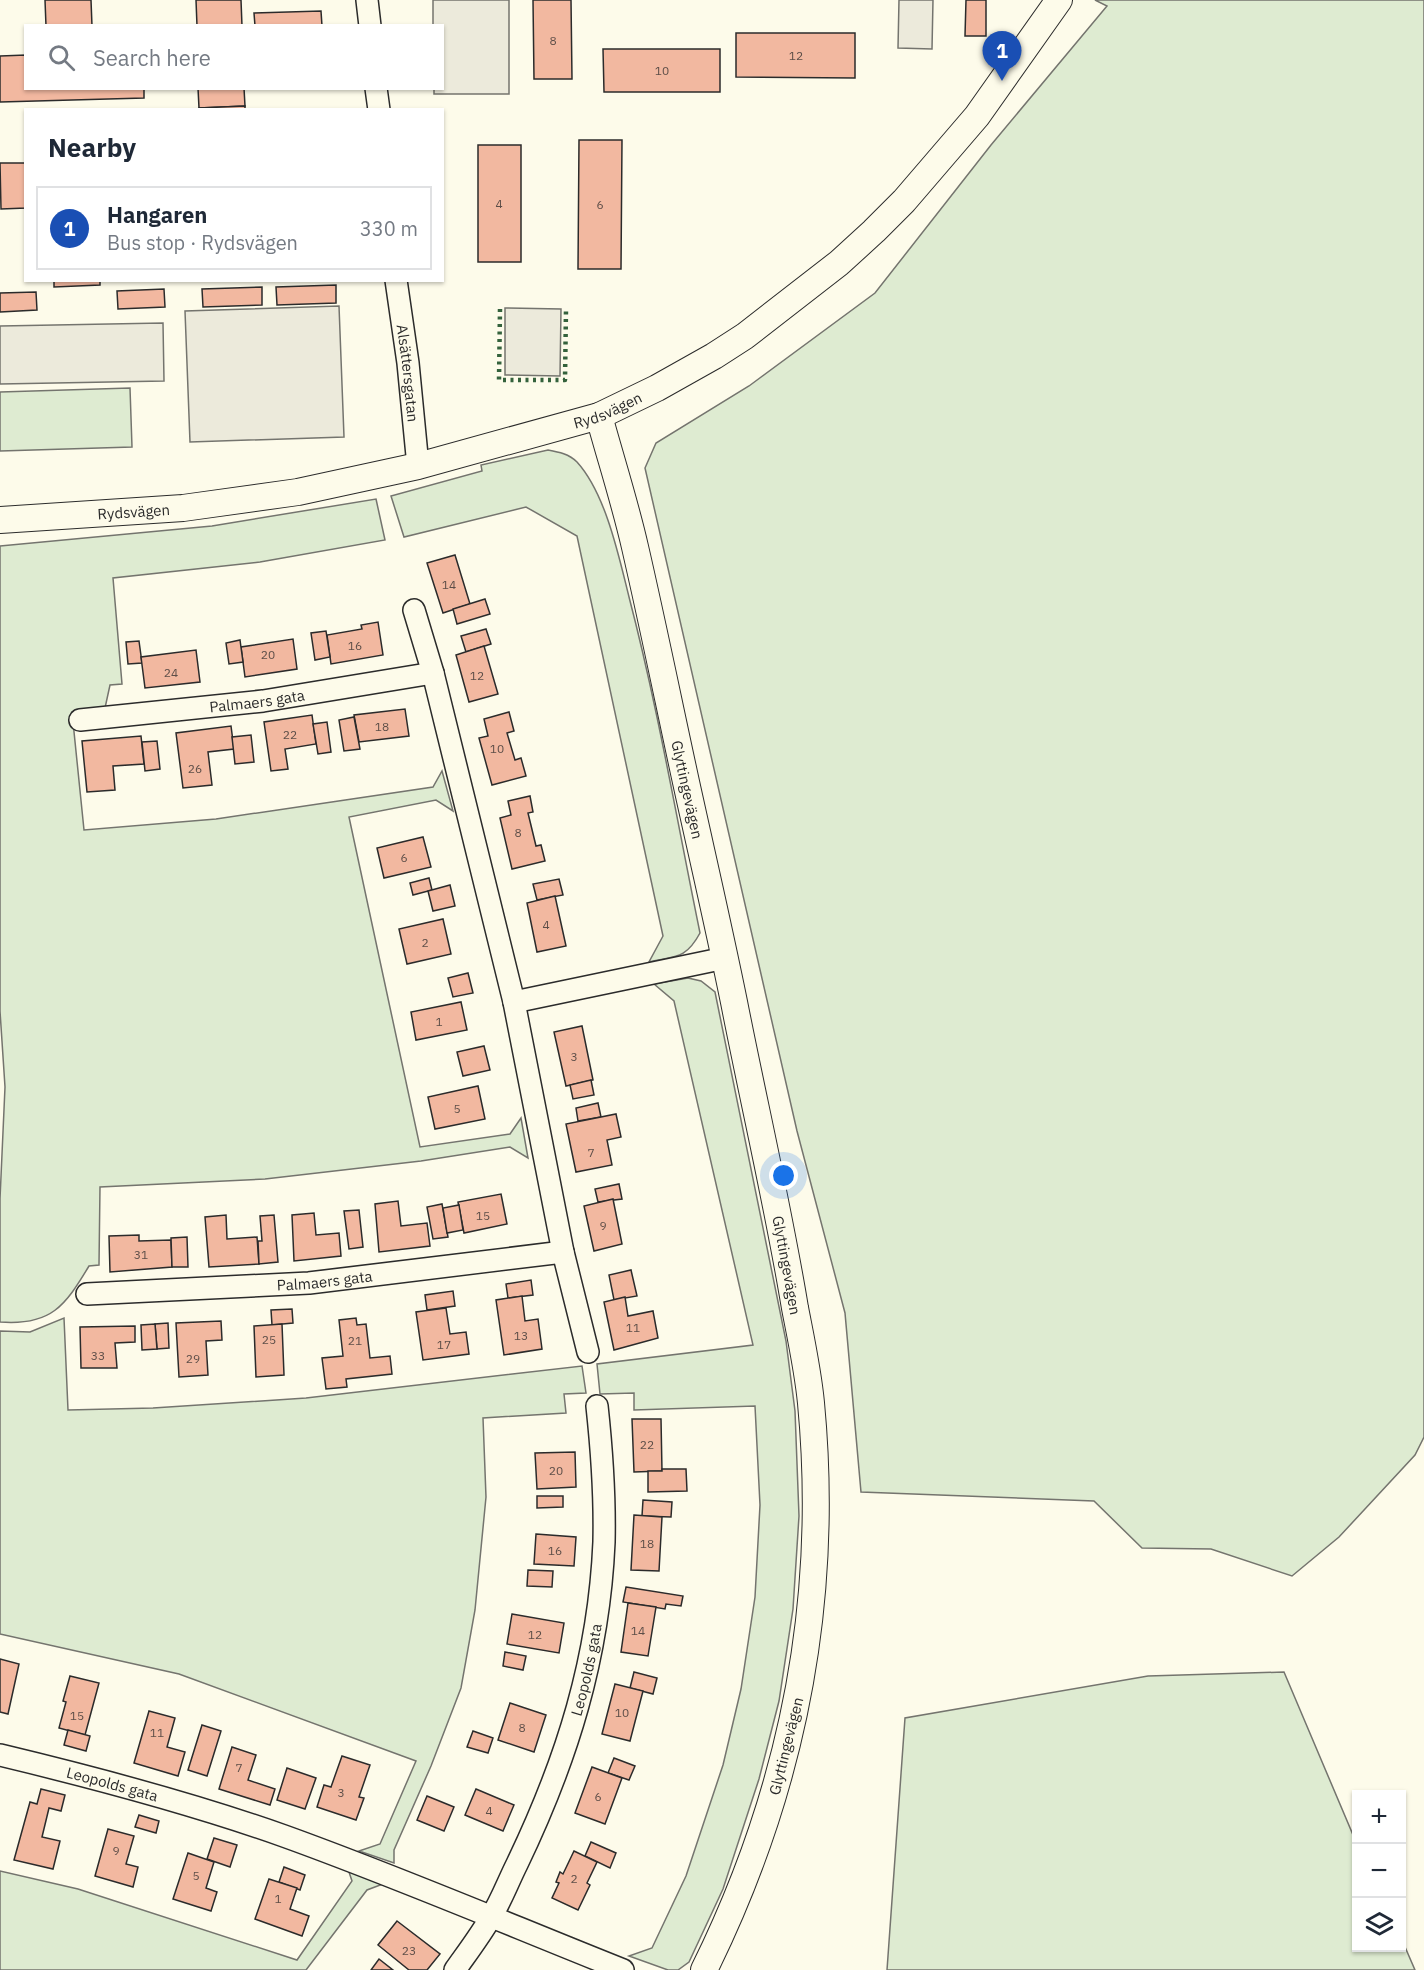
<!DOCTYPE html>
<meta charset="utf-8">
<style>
:root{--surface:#fff;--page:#f6f6f7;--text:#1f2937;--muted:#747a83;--line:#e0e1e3;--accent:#0f766e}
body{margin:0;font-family:"IBM Plex Sans",sans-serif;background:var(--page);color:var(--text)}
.controls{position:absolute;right:18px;bottom:18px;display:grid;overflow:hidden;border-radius:0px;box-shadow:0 2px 4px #0004}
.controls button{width:54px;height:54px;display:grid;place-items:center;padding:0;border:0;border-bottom:2px solid var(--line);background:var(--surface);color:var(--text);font:30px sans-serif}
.you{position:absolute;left:784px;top:1176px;width:21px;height:21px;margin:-15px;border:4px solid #fff;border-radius:50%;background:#1a73e8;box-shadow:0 0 0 9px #1a73e833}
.badge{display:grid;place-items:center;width:39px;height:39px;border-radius:50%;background:var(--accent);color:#fff;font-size:20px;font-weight:700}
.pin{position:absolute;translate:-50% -50px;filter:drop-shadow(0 2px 3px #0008)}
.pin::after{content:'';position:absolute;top:32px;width:21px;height:18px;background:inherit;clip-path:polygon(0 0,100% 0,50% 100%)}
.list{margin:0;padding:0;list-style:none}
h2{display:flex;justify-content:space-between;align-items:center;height:78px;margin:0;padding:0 24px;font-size:26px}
h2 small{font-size:20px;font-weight:400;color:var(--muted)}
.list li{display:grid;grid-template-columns:39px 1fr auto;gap:18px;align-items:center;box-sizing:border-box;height:84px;margin:0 12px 12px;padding:0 12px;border:2px solid var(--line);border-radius:0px}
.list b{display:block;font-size:22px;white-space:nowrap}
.list p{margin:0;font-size:20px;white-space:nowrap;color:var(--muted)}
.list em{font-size:20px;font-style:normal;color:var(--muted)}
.icon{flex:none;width:33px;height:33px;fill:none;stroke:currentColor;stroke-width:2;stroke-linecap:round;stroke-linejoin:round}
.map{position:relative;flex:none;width:1424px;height:1970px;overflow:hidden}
.search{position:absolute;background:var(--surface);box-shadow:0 2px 4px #0004;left:24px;top:24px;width:420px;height:66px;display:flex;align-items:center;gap:15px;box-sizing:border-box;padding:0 21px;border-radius:0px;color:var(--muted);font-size:22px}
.panel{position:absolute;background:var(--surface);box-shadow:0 2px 4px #0004;left:24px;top:108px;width:420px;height:174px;border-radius:0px}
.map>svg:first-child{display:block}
.green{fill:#deebd1;stroke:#74746e;stroke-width:1.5}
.parking{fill:#eceadb;stroke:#74746e;stroke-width:1.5}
.building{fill:#f2b8a0;stroke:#2b2b2b;stroke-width:1.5}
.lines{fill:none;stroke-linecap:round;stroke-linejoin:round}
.minor-casing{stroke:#2b2b2b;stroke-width:24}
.tertiary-casing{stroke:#2b2b2b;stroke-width:28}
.minor{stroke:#fdfbea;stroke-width:21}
.tertiary{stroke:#fdfbea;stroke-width:26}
.hedge{stroke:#34623c;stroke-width:4.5;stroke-dasharray:3 4.5;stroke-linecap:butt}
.labels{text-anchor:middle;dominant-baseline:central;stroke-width:4.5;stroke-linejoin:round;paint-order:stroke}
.number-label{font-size:12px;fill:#5d4e48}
.street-label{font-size:15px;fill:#2b2b2b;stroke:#fdfbea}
</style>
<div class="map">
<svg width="1424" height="1970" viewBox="0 0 1424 1970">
<rect width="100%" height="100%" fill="#fdfbea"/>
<g class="green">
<polygon points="1095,0 1424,0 1424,1437 1415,1455 1339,1537 1292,1576 1211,1549 1142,1548 1094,1501 861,1492 845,1313 797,1131 645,468 656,443 749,386 875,293 991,145 1107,6"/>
<polygon points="130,388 132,447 0,451 0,392"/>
<path d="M548 450C559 452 569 454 577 462 606 494 619 557 629 597 658 708 677 821 700 933 686 959 676 956 649 962L663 936 577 536 526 507 404 537 391 496 482 471 481 465Z"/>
<path d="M376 499 385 540 260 562 113 578 122 684 110 685 105 708 72 712 84 830 216 819 433 787 442 771 453 811 436 800 349 817 420 1147 510 1134 521 1118 528 1158 510 1147 421 1161 265 1179 100 1187 99 1265 89 1266C65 1306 51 1326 0 1322V1199L5 1087 0 1011V546L212 526Z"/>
<polygon points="688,978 701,981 715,992 786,1341 795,1411 799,1516 793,1609 779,1701 759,1779 723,1889 689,1962 678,1970 668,1970 629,1956 652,1948 686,1876 723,1765 741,1689 755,1597 760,1505 755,1406 634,1410 634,1393 600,1394 597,1364 753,1345 674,1001 654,984"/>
<polygon points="64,1318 68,1410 153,1408 306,1398 582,1366 586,1393 564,1394 566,1413 483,1418 486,1497 475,1610 461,1688 431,1766 394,1850 394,1863 359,1851 380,1844 416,1761 179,1674 0,1634 0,1331 30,1332"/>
<polygon points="1284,1672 1356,1842 1356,1948 1402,1948 1402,1940 1415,1970 887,1970 905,1718 1148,1676"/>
<polygon points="348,1869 383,1884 367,1890 306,1970 0,1970 0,1871 78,1889 297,1960 352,1881"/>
</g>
<g class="parking">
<polygon points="433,0 509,0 509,94 434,94 434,89 442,88 442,26 433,25"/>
<polygon points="899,0 933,0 932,49 898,48"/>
<polygon points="339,306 344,437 190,442 185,311"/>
<polygon points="505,308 561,309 560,376 505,375"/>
<polygon points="163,323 164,381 0,384 0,326"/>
</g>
<g class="building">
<polygon points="45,0 91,0 92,26 46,26"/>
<polygon points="196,0 241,0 242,26 197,26"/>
<polygon points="533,0 571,0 572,79 534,79"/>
<polygon points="966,0 986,0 986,36 965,36"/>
<polygon points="321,11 322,26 255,26 254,13"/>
<polygon points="736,33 855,33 855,78 736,77"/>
<polygon points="603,49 720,49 720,92 604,92"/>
<polygon points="26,55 26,88 144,88 144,98 0,102 0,56"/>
<polygon points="198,88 244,88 245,106 199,108"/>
<polygon points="245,106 245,110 199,110 199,108"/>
<polygon points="579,140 622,140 621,269 578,269"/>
<rect x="478" y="145" width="43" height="117"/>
<polygon points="0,163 26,163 26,208 1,209"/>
<polygon points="54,280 100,280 100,285 54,287"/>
<polygon points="336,285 336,303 277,305 276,287"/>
<polygon points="262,287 262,305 203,307 202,289"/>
<polygon points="164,289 165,307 118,309 117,291"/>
<polygon points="36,292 37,310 0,312 0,293"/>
<polygon points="455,555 470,604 443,613 427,563"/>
<polygon points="485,599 490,614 457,624 453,609"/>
<polygon points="378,622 383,655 331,664 327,635 362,629 361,625"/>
<polygon points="486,629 491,644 466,652 461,636"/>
<polygon points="326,631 330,657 315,660 311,633"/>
<polygon points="293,639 297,669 245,677 241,647"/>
<polygon points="240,640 243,662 229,664 226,643"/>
<polygon points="139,641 142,663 128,664 126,642"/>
<polygon points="484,646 498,694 469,702 456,655"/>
<polygon points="196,650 200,682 145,688 141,657"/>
<polygon points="405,709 409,736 359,742 354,715"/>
<polygon points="509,712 514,731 507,733 515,760 521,758 526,776 492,785 479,738 488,736 484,719"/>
<polygon points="312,715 316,744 285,749 288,769 271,771 264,722"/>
<polygon points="354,717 360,749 344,751 339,720"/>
<polygon points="327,722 331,752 318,754 313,724"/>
<polygon points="231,726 234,749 208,752 212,785 183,788 176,733"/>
<polygon points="251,735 254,762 235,764 232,737"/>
<polygon points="141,736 144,764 113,766 115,790 87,792 82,741"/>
<polygon points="157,741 160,769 145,771 142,742"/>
<polygon points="530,796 533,812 528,813 536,846 541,845 545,861 512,869 500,818 511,815 508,801"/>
<polygon points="423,837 431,867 384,878 377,848"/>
<polygon points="429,878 432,890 413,895 410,883"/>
<polygon points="559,879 563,895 537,900 533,884"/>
<polygon points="450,885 455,906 433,911 428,891"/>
<polygon points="555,896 566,946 537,952 527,903"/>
<polygon points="443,919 451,954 407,964 399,929"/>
<polygon points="468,973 473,993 453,997 448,978"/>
<polygon points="461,1002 467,1030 416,1040 411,1012"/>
<polygon points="582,1026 593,1080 566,1086 554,1032"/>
<polygon points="484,1046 490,1070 463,1076 457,1052"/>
<polygon points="591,1080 594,1095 573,1099 570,1085"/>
<polygon points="478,1086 485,1119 435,1129 428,1097"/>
<polygon points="598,1103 601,1117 578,1121 576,1108"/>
<polygon points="616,1114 621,1137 607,1140 612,1165 576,1172 566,1124"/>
<polygon points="619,1184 622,1199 598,1202 595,1189"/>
<polygon points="501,1194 507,1224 464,1233 458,1202"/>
<polygon points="613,1199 622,1244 594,1251 584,1206"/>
<polygon points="398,1201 401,1226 427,1223 430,1246 379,1252 375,1204"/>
<polygon points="442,1204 448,1237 433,1239 427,1207"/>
<polygon points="459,1205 463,1230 447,1233 443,1208"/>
<polygon points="359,1210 363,1247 349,1249 344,1211"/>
<polygon points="314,1213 316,1235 339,1233 341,1256 294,1261 292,1215"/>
<polygon points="226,1215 227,1239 257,1237 259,1264 209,1267 205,1217"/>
<polygon points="274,1215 278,1262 259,1264 258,1241 262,1241 260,1216"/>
<polygon points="139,1235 139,1241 171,1240 172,1267 110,1272 109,1236"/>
<polygon points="187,1237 188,1267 172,1267 171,1238"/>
<polygon points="631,1270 637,1296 614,1300 609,1275"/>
<polygon points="531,1280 533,1295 508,1298 506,1284"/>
<polygon points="453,1291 455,1306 427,1310 425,1295"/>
<polygon points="522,1296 525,1321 538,1319 542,1349 504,1355 496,1300"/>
<polygon points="625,1297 628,1316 653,1311 658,1338 614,1350 604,1302"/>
<polygon points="446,1308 450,1334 466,1332 469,1354 423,1360 416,1312"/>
<polygon points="292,1309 293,1323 272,1325 271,1310"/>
<polygon points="356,1318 357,1325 366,1324 370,1358 390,1356 392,1374 346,1379 347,1387 326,1389 322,1358 343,1356 339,1320"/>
<polygon points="221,1321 222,1340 206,1341 208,1375 179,1377 176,1323"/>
<polygon points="168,1323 169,1348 157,1349 155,1324"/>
<polygon points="155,1324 157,1349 142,1350 141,1325"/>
<polygon points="282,1324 284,1375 256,1377 254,1326"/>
<polygon points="135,1326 135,1342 115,1343 117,1368 81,1368 80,1327"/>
<polygon points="632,1419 661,1419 662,1471 634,1472"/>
<polygon points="575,1452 576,1487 537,1489 535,1453"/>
<polygon points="662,1469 686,1469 687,1491 648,1492 648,1471 662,1471"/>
<polygon points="537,1496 563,1496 563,1507 537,1508"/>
<polygon points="643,1500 672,1502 671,1517 642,1516"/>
<polygon points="634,1515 662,1517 659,1571 631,1570"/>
<polygon points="536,1534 576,1537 574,1566 534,1564"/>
<polygon points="528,1570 553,1571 552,1587 527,1586"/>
<polygon points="626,1587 683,1596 681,1606 666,1604 665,1609 623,1602"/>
<polygon points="628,1603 656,1607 648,1656 621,1652"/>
<polygon points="512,1614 564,1623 559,1653 507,1644"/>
<polygon points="505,1652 526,1656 523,1670 503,1666"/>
<polygon points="0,1659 19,1664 8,1714 0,1712"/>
<polygon points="634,1672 657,1678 653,1694 630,1688"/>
<polygon points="70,1676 99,1683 85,1735 59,1728 66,1702 63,1701"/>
<polygon points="615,1684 643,1691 630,1741 602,1734"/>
<polygon points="510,1703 546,1715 534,1752 498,1740"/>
<polygon points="149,1711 175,1718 167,1747 185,1752 178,1776 134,1763"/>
<polygon points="202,1725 221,1731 207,1776 188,1770"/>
<polygon points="68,1730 90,1736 86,1751 64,1745"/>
<polygon points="473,1731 493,1738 488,1753 467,1747"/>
<polygon points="232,1747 256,1755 248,1780 275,1789 270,1805 219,1789"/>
<polygon points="342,1756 370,1765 359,1797 364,1798 356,1820 317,1807 324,1785 331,1787"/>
<polygon points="614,1758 635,1766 629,1780 608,1773"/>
<polygon points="592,1767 622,1778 605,1824 575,1813"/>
<polygon points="287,1768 316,1778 305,1809 277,1800"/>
<polygon points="41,1789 65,1795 61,1811 49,1808 42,1837 60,1841 53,1869 14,1860 30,1802 37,1804"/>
<polygon points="476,1789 514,1805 503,1831 465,1815"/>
<polygon points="427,1796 454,1807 444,1831 417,1820"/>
<polygon points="139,1815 159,1821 156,1833 135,1827"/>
<polygon points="108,1829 134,1836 126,1864 138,1867 133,1887 95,1876"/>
<polygon points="214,1838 237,1845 230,1867 207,1859"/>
<polygon points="591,1842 616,1853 610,1868 585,1856"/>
<polygon points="574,1851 597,1862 587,1883 590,1885 578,1910 552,1898 559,1883 556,1882 560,1872 563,1874"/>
<polygon points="188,1853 214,1862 206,1888 217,1892 211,1911 173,1899"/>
<polygon points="284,1867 305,1875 300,1890 279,1882"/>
<polygon points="269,1879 297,1888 290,1909 309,1916 302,1936 255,1919"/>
<polygon points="397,1921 440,1954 427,1970 409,1970 378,1945"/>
<polygon points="379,1959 393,1970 371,1970"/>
</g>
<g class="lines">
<defs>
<g id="minor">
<polyline points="367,0 370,26"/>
<polyline points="376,88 379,110"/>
<path id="s1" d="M396 280 408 363 418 466"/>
<polyline points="414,610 433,673 514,1002 563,1252 588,1352"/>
<path id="s2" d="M80 720 263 701 433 673"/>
<polyline points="514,1002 725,958"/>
<path id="s3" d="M87 1294 309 1283 563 1252"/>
<path id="s4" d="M0 1755C96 1778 191 1803 284 1836 398 1877 510 1925 623 1970"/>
<path id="s5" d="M455 1970C467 1953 480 1936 491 1917 501 1901 508 1882 517 1864 567 1760 599 1658 604 1542 605 1497 602 1452 597 1406"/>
</g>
<g id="tertiary">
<path id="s6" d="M599 416C611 460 625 503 635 547 653 625 669 704 686 782 702 855 719 928 734 1002 754 1104 778 1205 795 1308 801 1339 808 1371 811 1403 830 1603 793 1790 704 1970"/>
<path id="s7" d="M0 520 183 508 298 492 418 466 599 416 657 388 714 356 745 336 839 263 874 231 904 201 977 116 1059 0"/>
</g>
</defs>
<use href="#minor" class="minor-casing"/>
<use href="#tertiary" class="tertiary-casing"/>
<use href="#minor" class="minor"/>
<use href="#tertiary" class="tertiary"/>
<polyline class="hedge" points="500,309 499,380 565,380 566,309"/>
</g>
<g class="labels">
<g class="number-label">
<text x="553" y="40">8</text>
<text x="796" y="55">12</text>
<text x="662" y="70">10</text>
<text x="499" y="203">4</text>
<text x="600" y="204">6</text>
<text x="449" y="584">14</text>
<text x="355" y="645">16</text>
<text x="268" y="654">20</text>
<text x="171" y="672">24</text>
<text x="477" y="675">12</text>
<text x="382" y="726">18</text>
<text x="290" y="734">22</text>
<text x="497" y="748">10</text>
<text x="195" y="768">26</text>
<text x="518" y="832">8</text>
<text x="404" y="857">6</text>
<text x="546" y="924">4</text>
<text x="425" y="942">2</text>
<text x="439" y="1021">1</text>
<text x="574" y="1056">3</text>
<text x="457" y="1108">5</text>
<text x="591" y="1152">7</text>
<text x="483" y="1215">15</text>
<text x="603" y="1225">9</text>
<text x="141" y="1254">31</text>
<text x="633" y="1327">11</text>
<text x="521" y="1335">13</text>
<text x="269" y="1339">25</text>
<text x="355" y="1340">21</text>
<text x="444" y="1344">17</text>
<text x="98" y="1355">33</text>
<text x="193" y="1358">29</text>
<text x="647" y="1444">22</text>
<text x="556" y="1470">20</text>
<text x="647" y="1543">18</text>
<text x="555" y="1550">16</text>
<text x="638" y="1630">14</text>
<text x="535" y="1634">12</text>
<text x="622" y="1712">10</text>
<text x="77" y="1715">15</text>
<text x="522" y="1727">8</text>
<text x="157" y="1732">11</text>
<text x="239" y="1767">7</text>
<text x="341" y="1792">3</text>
<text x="598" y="1796">6</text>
<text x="489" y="1810">4</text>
<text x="116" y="1850">9</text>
<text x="196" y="1875">5</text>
<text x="574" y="1878">2</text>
<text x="278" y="1898">1</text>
<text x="409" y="1950">23</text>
</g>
<g class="street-label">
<text stroke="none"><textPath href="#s1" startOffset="94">Alsättersgatan</textPath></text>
<text stroke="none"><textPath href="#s7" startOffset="620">Rydsvägen</textPath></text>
<text stroke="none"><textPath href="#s7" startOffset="134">Rydsvägen</textPath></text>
<text stroke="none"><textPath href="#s2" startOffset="178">Palmaers gata</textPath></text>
<text stroke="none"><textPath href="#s6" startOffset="384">Glyttingevägen</textPath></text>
<text stroke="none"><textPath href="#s6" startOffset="870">Glyttingevägen</textPath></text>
<text stroke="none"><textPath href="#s3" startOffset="238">Palmaers gata</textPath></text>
<text stroke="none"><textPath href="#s5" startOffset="330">Leopolds gata</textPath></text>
<text transform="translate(786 1746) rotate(-76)">Glyttingevägen</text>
<text stroke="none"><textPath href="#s4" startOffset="116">Leopolds gata</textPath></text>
</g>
</g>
</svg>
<div class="controls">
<button>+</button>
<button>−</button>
<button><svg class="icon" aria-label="layers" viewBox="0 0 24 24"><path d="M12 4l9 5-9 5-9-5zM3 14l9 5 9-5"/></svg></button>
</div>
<div class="you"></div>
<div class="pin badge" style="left:1002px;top:81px;background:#1a4fb4">1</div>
<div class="search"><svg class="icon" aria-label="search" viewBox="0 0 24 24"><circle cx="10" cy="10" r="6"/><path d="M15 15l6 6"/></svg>Search here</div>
<section class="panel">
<h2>Nearby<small></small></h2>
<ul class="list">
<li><span class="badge" style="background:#1a4fb4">1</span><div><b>Hangaren</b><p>Bus stop · Rydsvägen</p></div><em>330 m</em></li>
</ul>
</section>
</div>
